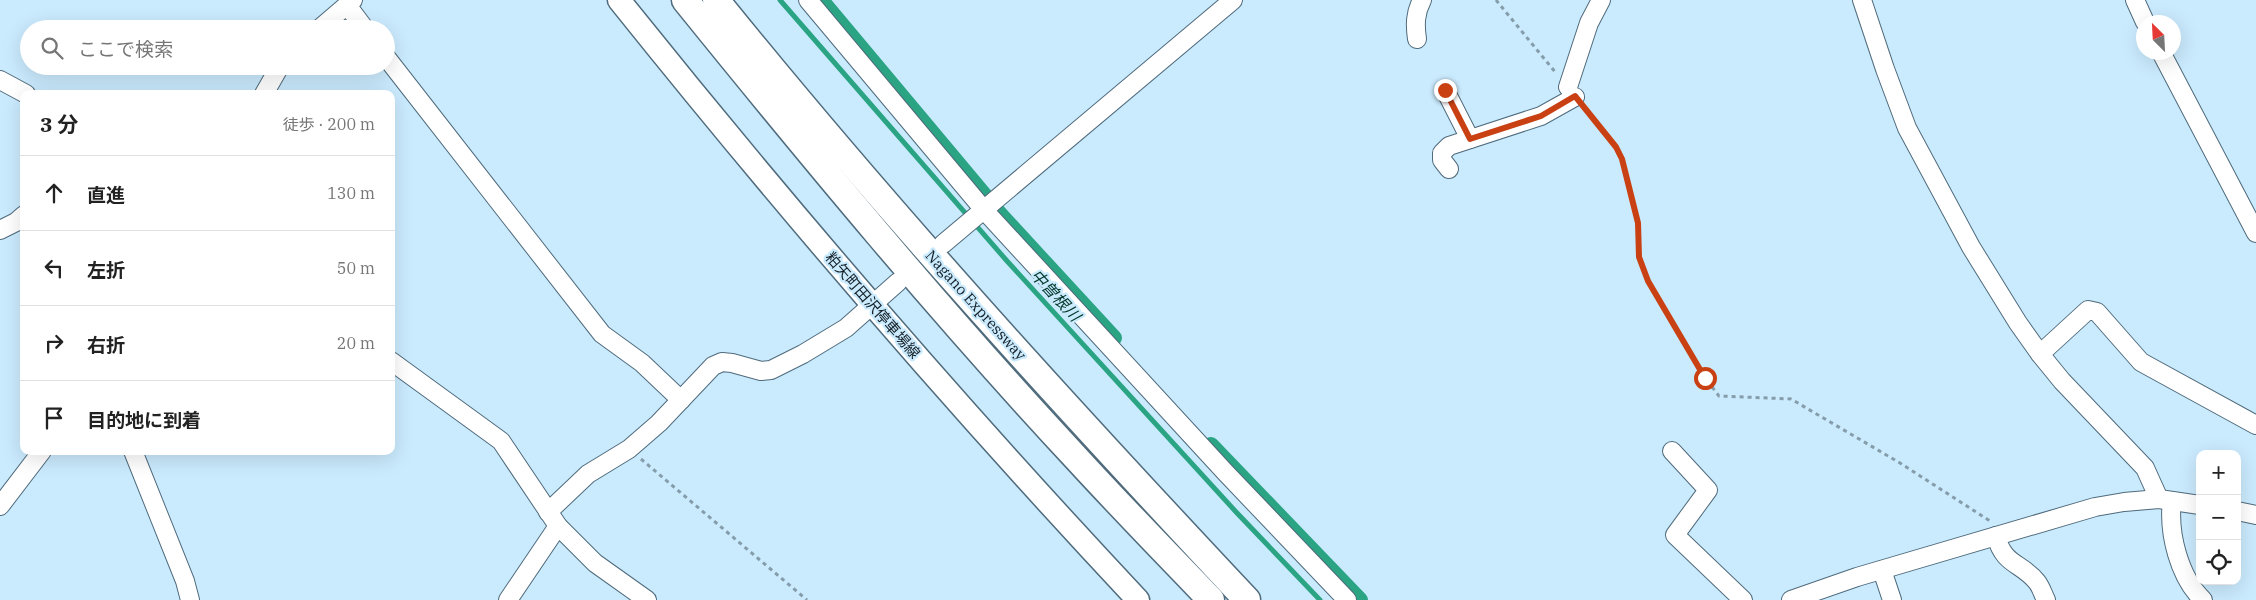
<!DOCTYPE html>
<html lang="ja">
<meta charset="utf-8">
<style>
:root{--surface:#fff;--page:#f2f2f2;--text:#222;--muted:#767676;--line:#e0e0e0}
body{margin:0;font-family:"IBM Plex Serif","Noto Sans JP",serif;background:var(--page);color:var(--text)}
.controls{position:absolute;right:15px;bottom:15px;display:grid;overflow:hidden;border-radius:10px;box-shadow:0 5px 20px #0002}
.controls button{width:45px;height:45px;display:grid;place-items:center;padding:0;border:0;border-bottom:1px solid var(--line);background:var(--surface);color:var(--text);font:25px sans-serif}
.compass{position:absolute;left:2136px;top:15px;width:45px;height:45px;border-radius:50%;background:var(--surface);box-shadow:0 5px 20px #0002;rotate:336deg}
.stop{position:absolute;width:15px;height:15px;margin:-11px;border:4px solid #c94113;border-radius:50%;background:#fff}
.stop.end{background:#c94113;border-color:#fff;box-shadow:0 1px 5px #0008}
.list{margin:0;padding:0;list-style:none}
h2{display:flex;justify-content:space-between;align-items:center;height:65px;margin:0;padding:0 20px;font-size:21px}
h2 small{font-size:16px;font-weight:400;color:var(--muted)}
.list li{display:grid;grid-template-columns:32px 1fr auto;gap:15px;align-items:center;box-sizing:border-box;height:75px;padding:0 20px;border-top:1px solid var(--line)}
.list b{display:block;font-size:19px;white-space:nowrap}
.list em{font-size:16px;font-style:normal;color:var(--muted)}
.icon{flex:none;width:28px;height:28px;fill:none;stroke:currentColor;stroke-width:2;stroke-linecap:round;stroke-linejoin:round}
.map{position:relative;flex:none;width:2256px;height:600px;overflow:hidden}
.search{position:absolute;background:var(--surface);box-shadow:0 5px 20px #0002;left:20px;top:20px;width:375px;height:55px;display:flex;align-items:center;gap:12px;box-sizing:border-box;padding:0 18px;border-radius:28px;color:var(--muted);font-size:19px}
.panel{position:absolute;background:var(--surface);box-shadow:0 5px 20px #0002;left:20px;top:90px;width:375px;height:365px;border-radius:10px}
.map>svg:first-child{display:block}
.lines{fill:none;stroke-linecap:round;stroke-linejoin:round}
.stream{stroke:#2aa483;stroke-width:5}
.canal{stroke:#2aa483;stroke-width:16}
.minor-casing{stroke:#4f6b7c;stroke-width:20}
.major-casing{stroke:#4f6b7c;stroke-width:25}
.highway-casing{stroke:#4f6b7c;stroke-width:29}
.path{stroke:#859dab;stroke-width:3;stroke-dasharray:4 4;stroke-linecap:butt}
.minor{stroke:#fff;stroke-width:18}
.major{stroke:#fff;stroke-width:22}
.highway{stroke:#fff;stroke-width:26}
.route{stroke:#c94113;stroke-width:6}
.labels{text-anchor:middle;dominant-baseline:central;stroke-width:4.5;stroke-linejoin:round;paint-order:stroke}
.street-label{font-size:15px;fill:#131e25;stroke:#caeafd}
.water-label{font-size:16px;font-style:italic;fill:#003628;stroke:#caeafd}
</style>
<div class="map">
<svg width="2256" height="600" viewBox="0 0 2256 600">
<rect width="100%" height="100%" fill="#caeafd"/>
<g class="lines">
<polyline class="stream" points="780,0 1007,261 1237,513 1320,600"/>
<g class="canal">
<polyline points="821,0 985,196"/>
<polyline points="997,211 1114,338"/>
<polyline points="1211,445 1360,600"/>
</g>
<defs>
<g id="minor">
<polyline points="808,0 984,210 1225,472 1347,600"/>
<polyline points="1862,0 1885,69 1907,128 1971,247 2018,323 2040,354 2062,381 2145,468 2159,499"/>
<polyline points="2135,0 2145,22"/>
<polyline points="347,5 365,29"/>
<polyline points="319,29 353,0"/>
<path d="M1417 39C1415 25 1415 13 1422 0"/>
<polyline points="2161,52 2256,233"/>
<polyline points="386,57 602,334 642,363 681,400"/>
<polyline points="0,80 26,94"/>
<polyline points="1568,87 1589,23 1601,0"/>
<polyline points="1445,90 1470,139"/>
<polyline points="264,94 280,66"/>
<polyline points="1449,169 1442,160 1442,153 1449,146 1541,116 1575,97"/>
<polyline points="0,230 16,222 24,215"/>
<polyline points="943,244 1233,0"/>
<polyline points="2040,354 2088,310 2097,312 2141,362 2256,425"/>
<polyline points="391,361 501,441 558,526 595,563 647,600"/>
<polyline points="133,451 185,581 190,600"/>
<polyline points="1672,451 1708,490 1675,535 1743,600"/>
<path d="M2172 501C2168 533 2179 577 2203 600"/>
<polyline points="0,506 42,451"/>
<polyline points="2237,511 2256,515"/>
<polyline points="548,512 588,474 629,449 659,423 713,366 722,362 732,363 761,371 771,370 803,354 846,328 898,282"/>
<path d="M1996 536C2004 566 2021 562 2037 582 2041 587 2043 594 2046 600"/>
<polyline points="1882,570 1892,600"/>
<polyline points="508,600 558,526"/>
<polyline points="1791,600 1857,577 2095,507 2124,502 2159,499 2200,505"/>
</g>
<path id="major" d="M619 0C784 206 957 407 1138 600"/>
<g id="highway">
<path d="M685 0C812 157 941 313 1078 460 1122 508 1167 554 1211 600"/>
<path d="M716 0C884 208 1064 405 1247 600"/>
</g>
</defs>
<use href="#minor" class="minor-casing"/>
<use href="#major" class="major-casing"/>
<use href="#highway" class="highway-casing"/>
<g class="path">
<polyline points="1496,0 1556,73"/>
<polyline points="1585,109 1616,147 1622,159 1638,223 1639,257 1648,281 1705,378 1719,396 1791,399 1900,463 1990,521"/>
<polyline points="641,459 807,600"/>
</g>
<use href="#minor" class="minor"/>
<use href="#major" class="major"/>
<use href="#highway" class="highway"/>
</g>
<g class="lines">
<polyline class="route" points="1445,90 1470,139 1541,116 1575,96 1616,147 1622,159 1638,223 1639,257 1648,281 1705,378"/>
</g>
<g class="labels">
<g class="street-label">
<text transform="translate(873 305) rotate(49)">粕矢町田沢停車場線</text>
<text transform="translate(976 305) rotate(48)">Nagano Expressway</text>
</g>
<g class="water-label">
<text transform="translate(1056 295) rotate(47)">中曽根川</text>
</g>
</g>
</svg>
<div class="controls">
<button>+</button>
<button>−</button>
<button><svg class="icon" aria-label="locate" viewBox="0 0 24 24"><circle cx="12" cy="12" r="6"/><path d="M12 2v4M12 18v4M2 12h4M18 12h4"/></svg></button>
</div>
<svg class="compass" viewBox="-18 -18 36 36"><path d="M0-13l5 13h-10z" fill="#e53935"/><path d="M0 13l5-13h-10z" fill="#767676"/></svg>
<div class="stop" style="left:1705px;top:378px"></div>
<div class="stop end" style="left:1445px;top:90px"></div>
<div class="search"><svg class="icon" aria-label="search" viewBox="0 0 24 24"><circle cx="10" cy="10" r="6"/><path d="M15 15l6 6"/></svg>ここで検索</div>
<section class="panel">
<h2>3 分<small>徒歩 · 200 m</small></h2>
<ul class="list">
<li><svg class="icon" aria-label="ahead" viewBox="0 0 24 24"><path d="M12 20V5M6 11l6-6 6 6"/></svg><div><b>直進</b></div><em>130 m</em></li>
<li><svg class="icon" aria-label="left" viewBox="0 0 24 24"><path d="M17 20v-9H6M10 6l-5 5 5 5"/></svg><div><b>左折</b></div><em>50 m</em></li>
<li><svg class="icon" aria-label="right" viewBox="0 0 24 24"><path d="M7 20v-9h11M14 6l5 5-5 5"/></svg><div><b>右折</b></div><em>20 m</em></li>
<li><svg class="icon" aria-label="arrive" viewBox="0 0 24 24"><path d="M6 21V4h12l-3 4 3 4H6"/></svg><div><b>目的地に到着</b></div></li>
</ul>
</section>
</div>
